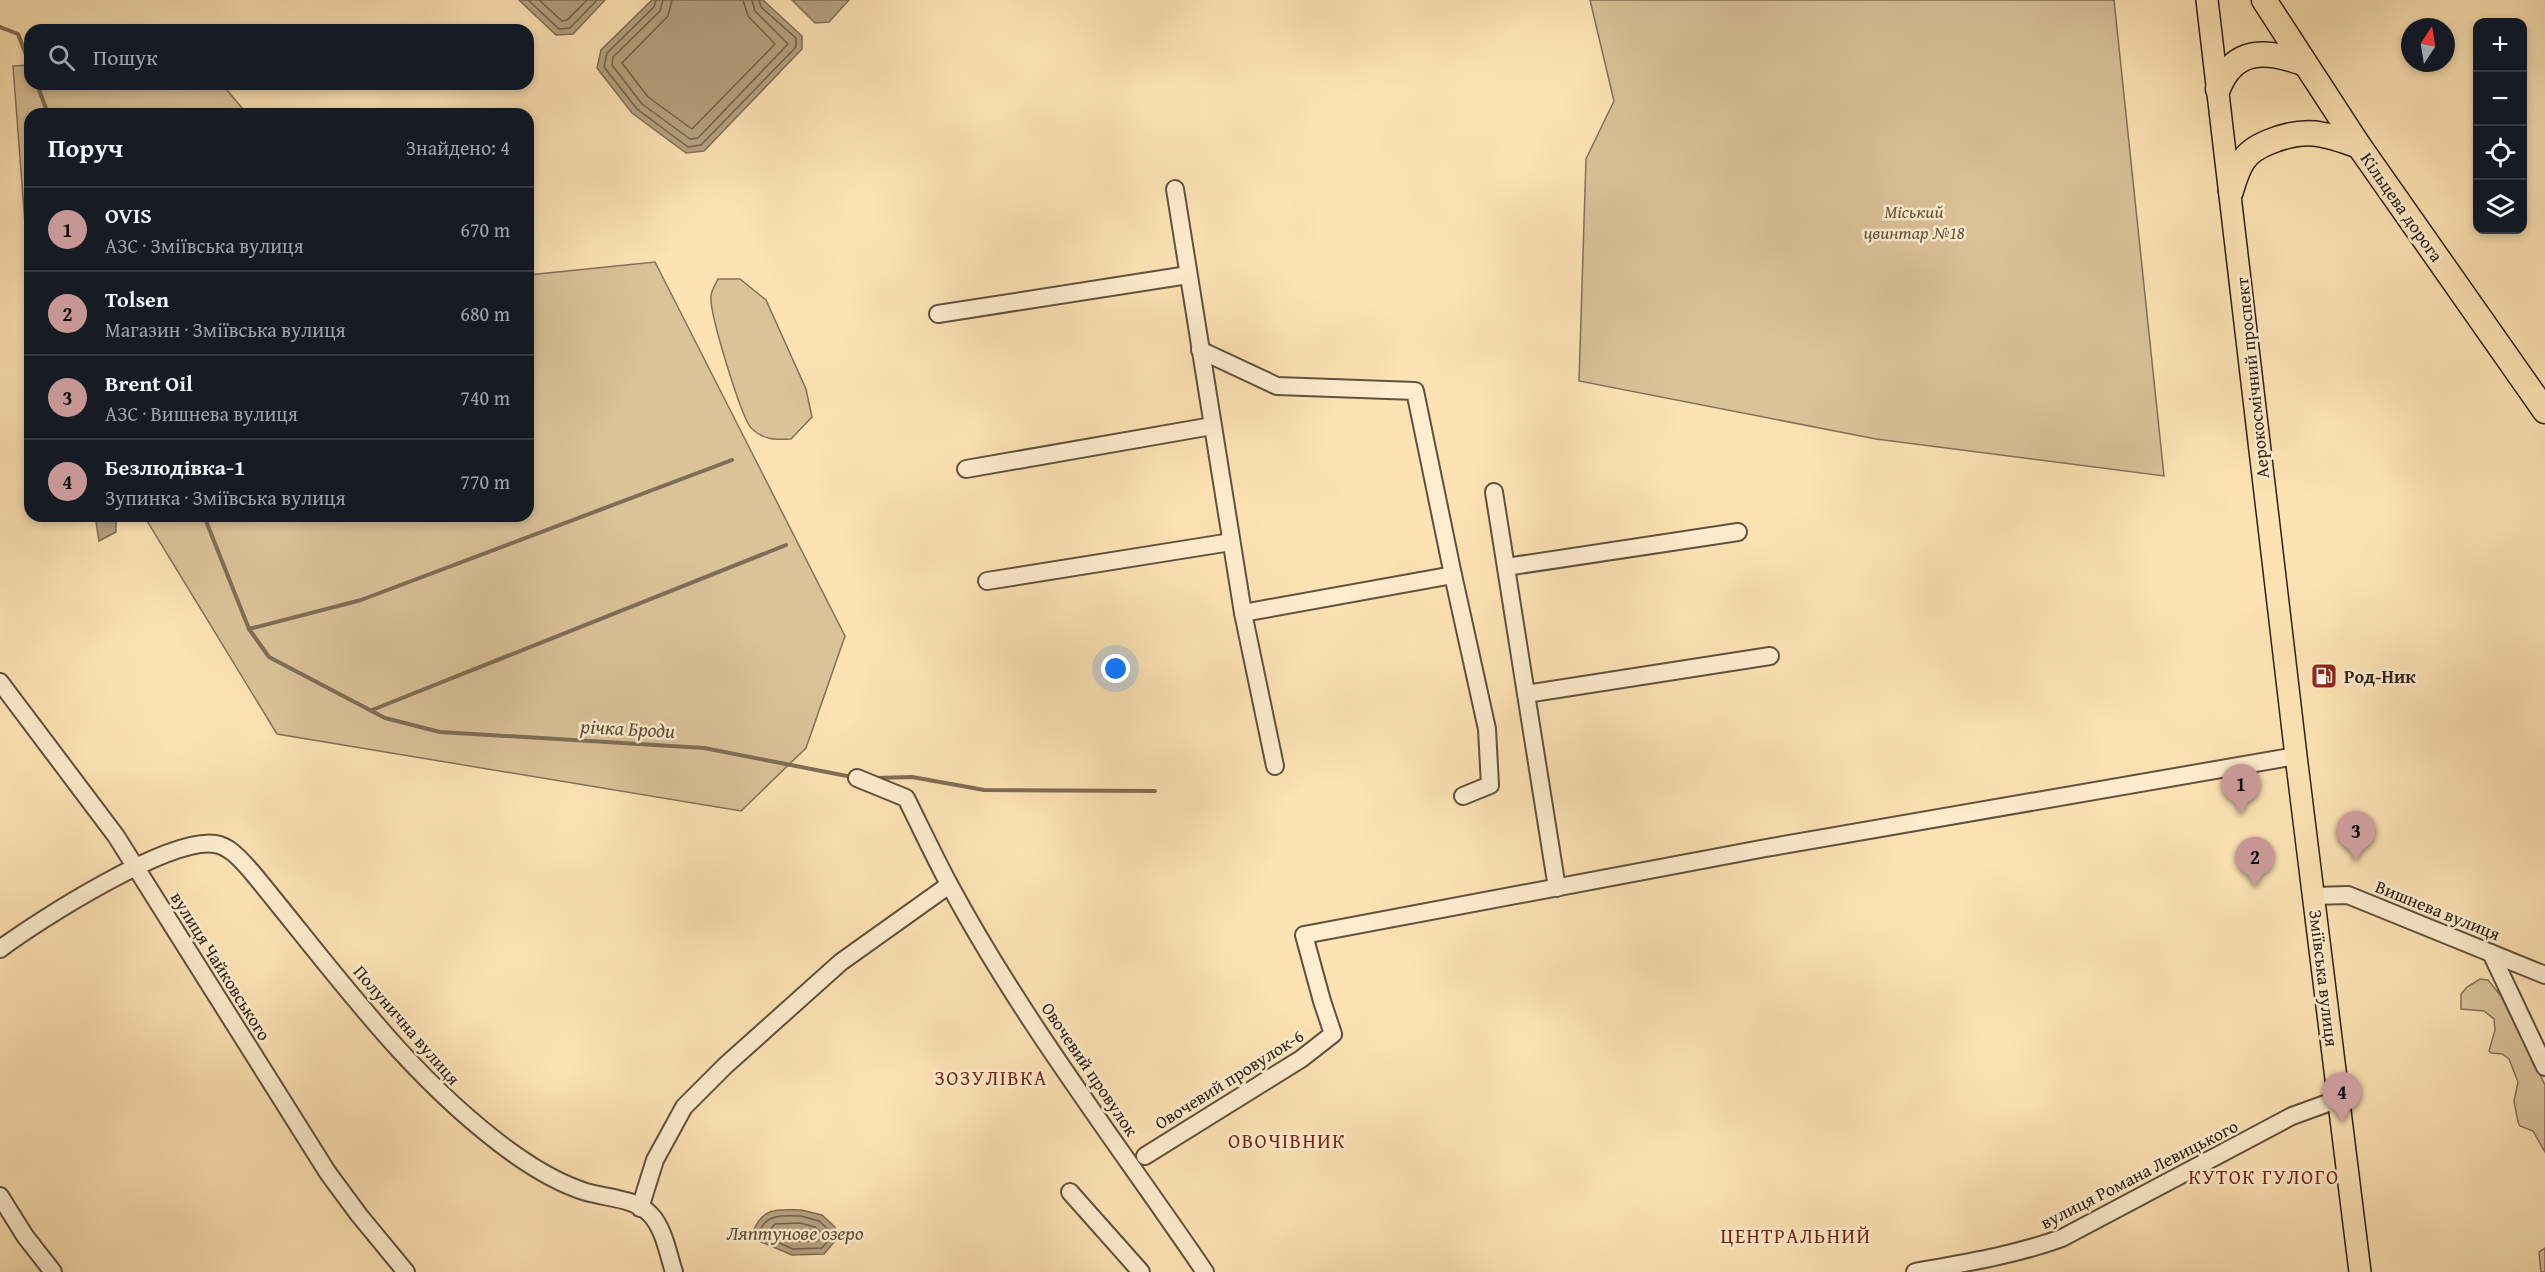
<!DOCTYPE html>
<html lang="uk">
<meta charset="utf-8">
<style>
:root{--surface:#171b24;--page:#242831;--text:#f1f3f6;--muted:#9ea1a6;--line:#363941;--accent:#c59692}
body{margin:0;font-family:"Gentium Book Plus",serif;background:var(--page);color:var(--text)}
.controls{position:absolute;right:18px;top:18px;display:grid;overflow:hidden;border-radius:12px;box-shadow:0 3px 9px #0003}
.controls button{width:54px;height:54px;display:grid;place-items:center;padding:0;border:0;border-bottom:2px solid var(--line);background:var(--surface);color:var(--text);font:30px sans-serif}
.compass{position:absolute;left:2401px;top:18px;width:54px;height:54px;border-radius:50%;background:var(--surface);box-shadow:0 3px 9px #0003;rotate:12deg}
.you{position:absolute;left:1116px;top:669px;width:21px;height:21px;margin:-15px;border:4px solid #fff;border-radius:50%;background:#1a73e8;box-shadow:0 0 0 9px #1a73e833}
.badge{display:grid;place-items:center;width:39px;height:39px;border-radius:50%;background:var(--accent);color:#111;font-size:20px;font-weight:700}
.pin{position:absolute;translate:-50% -50px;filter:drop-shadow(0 2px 3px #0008)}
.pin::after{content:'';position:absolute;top:32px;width:21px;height:18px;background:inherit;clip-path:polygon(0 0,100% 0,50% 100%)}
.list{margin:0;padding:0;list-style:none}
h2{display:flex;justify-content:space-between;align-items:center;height:78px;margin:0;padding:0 24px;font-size:26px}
h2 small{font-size:20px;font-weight:400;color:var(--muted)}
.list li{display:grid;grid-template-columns:39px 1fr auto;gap:18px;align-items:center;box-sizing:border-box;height:84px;padding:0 24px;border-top:2px solid var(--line)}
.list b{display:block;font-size:22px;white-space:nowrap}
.list p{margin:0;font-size:20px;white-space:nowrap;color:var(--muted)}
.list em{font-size:20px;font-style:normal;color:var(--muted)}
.icon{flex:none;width:33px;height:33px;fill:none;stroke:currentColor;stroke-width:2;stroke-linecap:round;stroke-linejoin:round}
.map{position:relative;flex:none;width:2545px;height:1272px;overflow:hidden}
.search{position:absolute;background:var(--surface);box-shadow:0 3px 9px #0003;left:24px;top:24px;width:510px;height:66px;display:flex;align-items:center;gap:15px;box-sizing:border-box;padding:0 21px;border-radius:18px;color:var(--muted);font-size:22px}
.panel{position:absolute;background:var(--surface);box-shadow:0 3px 9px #0003;left:24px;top:108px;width:510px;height:414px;border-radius:18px}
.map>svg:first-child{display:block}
.green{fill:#dac299;stroke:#847158;stroke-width:1.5}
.water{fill:#b6a17f;stroke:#7f6d56;stroke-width:1.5}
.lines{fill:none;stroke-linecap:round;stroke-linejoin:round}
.shore{stroke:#72604c;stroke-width:1.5}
.stream{stroke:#7f6d56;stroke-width:4}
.minor-casing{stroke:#61513f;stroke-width:20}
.major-casing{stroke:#2d2018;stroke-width:24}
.highway-casing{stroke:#2d2018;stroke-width:27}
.minor{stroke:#feedce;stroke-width:16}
.major{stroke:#fde3b4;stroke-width:21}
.highway{stroke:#fde3b4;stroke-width:24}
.labels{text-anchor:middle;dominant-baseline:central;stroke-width:5;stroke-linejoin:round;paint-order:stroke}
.street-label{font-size:18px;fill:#2d2018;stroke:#feedce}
.park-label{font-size:18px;font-style:italic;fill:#61513f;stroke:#feedce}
.poi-label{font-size:18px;font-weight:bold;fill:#2d2018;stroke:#feedce;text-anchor:start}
.water-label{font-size:20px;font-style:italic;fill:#5d4d3c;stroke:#feedce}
.neighbourhood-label{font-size:20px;letter-spacing:1.5px;fill:#7a1f14;stroke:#feedce}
</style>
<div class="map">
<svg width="2545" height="1272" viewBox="0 0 2545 1272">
<rect width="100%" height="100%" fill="#fde3b4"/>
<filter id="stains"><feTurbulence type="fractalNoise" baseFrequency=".00333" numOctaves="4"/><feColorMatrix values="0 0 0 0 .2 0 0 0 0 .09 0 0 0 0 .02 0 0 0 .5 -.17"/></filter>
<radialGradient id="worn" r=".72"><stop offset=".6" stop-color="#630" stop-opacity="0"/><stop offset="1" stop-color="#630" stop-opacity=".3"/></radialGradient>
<g class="green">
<polygon points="1590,0 2114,0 2164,476 1876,439 1579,381 1586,159 1614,101"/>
<polygon points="30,65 30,84 222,84 247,114 30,114 30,289 13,66"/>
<polygon points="655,262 845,636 806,748 741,811 277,734 144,516 528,516 528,275"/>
<path d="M718 279H740L766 300 806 389 812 417 791 439C776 440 764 440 752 429 742 420 709 313 711 296 711 291 715 285 718 279Z"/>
<polygon points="2480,979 2488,980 2501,996 2545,1085 2545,1152 2533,1131 2520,1126 2518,1122 2514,1101 2518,1082 2509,1059 2502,1054 2491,1053 2489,1051 2495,1030 2494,1019 2484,1011 2461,1009 2461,994 2467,987"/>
<polygon points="2545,1248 2545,1272 2541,1272 2539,1252"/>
</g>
<g class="water">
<polygon points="519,0 605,0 573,34 556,35"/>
<polygon points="652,0 763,0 802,36 802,49 704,151 686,153 632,113 597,68 601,50"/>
<polygon points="792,0 849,0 829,22 815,23"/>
<polygon points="95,516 116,516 116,532 99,541"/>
<path d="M801 1210 822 1215 835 1227V1241L824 1254 792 1255 759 1241 754 1229C765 1206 779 1210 801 1210Z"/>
</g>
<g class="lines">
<g class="shore">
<polyline points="528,0 559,29 570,28 597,0"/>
<polyline points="539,0 562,21 567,20 587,0"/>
<polyline points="656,0 654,7 607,53 604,67 637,109 688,147 701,145 796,47 796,38 761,7 759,0"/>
<polyline points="663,0 660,11 613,57 612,65 642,104 690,139 698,138 788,44 755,11 752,0"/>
<polyline points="672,0 668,16 622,63 648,97 692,129 775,44 748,16 743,0"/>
<path d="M801 1216 819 1221 829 1230V1239L822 1248 793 1249 763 1236 761 1228C769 1213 786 1216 801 1216Z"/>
<polygon points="800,1223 815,1227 821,1233 821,1237 817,1241 794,1241 770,1230 775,1224"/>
</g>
<g class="stream">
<polyline points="0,27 18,34 30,65"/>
<polyline points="37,84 48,114"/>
<polyline points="204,516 249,629 269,657 385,718 440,732 704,748 852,777"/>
<polyline points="249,629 361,600 732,460"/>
<polyline points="372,710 786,545"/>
<polyline points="875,778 912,777 984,790 1155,791"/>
</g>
<defs>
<g id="minor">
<polyline points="1175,189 1243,613"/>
<polyline points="938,314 1188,275"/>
<polyline points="1200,350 1277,386 1415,391 1453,575"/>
<polyline points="966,469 1212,426"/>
<polyline points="1494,492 1526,694"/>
<polyline points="1506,567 1738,532"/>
<polyline points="987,581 1231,542"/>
<polyline points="0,682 116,836 328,1173 359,1215 406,1272"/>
<polyline points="1275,766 1243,613 1453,575 1487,729 1490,785 1463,796"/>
<path d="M857 778 906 798C920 826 934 856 949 884 1022 1020 1118 1144 1205 1272"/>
<polyline points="1557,888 1526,694 1770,656"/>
<polyline points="2313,896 2348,895 2545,975"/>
<path d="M0 949C39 920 169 837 215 844 230 846 242 861 251 871 333 970 408 1078 514 1154 535 1169 561 1184 586 1192 606 1198 635 1198 650 1214 664 1228 668 1254 674 1272"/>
<polyline points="2491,953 2545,1067"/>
<polyline points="1145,1156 1301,1059 1333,1034 1322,1001 1304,935 1766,848 2296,756"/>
<polyline points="1070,1192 1141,1272"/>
<polyline points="0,1196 25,1236 53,1272"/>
<polyline points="640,1208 655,1160 684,1107 726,1065 841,962 949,885"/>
<path d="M1915 1272C1965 1263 2015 1255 2062 1238L2292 1116 2339 1099"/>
</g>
<polyline id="major" points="2207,0 2296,756 2360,1272"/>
<g id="highway">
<polyline points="2264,0 2359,146 2545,411"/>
<path d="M2218 89C2234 47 2267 50 2303 63"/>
<path d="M2231 191C2234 181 2237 170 2243 161 2249 151 2259 146 2269 142 2305 127 2324 133 2359 146"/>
</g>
</defs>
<use href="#minor" class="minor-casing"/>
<use href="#major" class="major-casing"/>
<use href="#highway" class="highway-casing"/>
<use href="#minor" class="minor"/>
<use href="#major" class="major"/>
<use href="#highway" class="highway"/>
</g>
<defs>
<symbol id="fuel-square" viewBox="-11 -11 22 22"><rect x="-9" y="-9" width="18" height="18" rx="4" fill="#8f2418" stroke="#feedce"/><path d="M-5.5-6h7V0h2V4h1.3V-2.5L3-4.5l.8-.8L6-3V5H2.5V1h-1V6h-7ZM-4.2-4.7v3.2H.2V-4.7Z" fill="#fff"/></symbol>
</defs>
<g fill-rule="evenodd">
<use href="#fuel-square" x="2309" y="661" width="30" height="30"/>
</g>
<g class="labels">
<g class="street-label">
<text transform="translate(2402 207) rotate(55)">Кільцева дорога</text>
<text transform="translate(2252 378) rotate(-96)">Аерокосмічний проспект</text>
<text transform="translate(2438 910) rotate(22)">Вишнева вулиця</text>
<text transform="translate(221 966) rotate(58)">вулиця Чайковського</text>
<text transform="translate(2324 978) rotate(83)">Зміївська вулиця</text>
<text transform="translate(407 1025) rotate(49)">Полунична вулиця</text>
<text transform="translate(1090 1069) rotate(56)">Овочевий провулок</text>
<text transform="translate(1229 1079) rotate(-32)">Овочевий провулок-6</text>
<text transform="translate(2139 1174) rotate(-27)">вулиця Романа Левицького</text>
</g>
<g class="park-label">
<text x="1914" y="211">Міський<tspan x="1914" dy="21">цвинтар №18</tspan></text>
</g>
<g class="poi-label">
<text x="2344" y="676">Род-Ник</text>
</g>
<g class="water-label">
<text transform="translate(628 728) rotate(3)">річка Броди</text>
<text x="795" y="1232">Ляптунове озеро</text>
</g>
<g class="neighbourhood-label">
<text x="991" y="1077">ЗОЗУЛІВКА</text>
<text x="1287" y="1140">ОВОЧІВНИК</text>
<text x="2264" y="1176">КУТОК ГУЛОГО</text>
<text x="1796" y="1235">ЦЕНТРАЛЬНИЙ</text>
</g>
</g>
<rect width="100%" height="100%" filter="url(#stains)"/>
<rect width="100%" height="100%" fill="url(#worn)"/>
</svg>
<div class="controls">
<button>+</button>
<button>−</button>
<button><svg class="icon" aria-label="locate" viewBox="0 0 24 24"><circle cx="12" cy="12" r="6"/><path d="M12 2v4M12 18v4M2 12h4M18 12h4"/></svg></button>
<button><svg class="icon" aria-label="layers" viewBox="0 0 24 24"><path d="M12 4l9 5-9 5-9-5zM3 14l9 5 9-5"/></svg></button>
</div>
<svg class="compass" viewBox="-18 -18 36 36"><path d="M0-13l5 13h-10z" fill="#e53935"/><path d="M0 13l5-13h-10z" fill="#9ea1a6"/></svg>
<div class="you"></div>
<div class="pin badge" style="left:2241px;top:814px">1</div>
<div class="pin badge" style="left:2255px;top:887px">2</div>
<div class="pin badge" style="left:2356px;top:861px">3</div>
<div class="pin badge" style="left:2342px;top:1122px">4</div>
<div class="search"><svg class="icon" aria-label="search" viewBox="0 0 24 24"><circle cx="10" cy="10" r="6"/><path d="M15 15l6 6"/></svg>Пошук</div>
<section class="panel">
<h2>Поруч<small>Знайдено: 4</small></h2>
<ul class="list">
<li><span class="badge">1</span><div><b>OVIS</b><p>АЗС · Зміївська вулиця</p></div><em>670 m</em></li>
<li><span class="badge">2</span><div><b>Tolsen</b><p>Магазин · Зміївська вулиця</p></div><em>680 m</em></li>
<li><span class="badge">3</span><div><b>Brent Oil</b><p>АЗС · Вишнева вулиця</p></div><em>740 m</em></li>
<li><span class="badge">4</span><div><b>Безлюдівка-1</b><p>Зупинка · Зміївська вулиця</p></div><em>770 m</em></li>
</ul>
</section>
</div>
